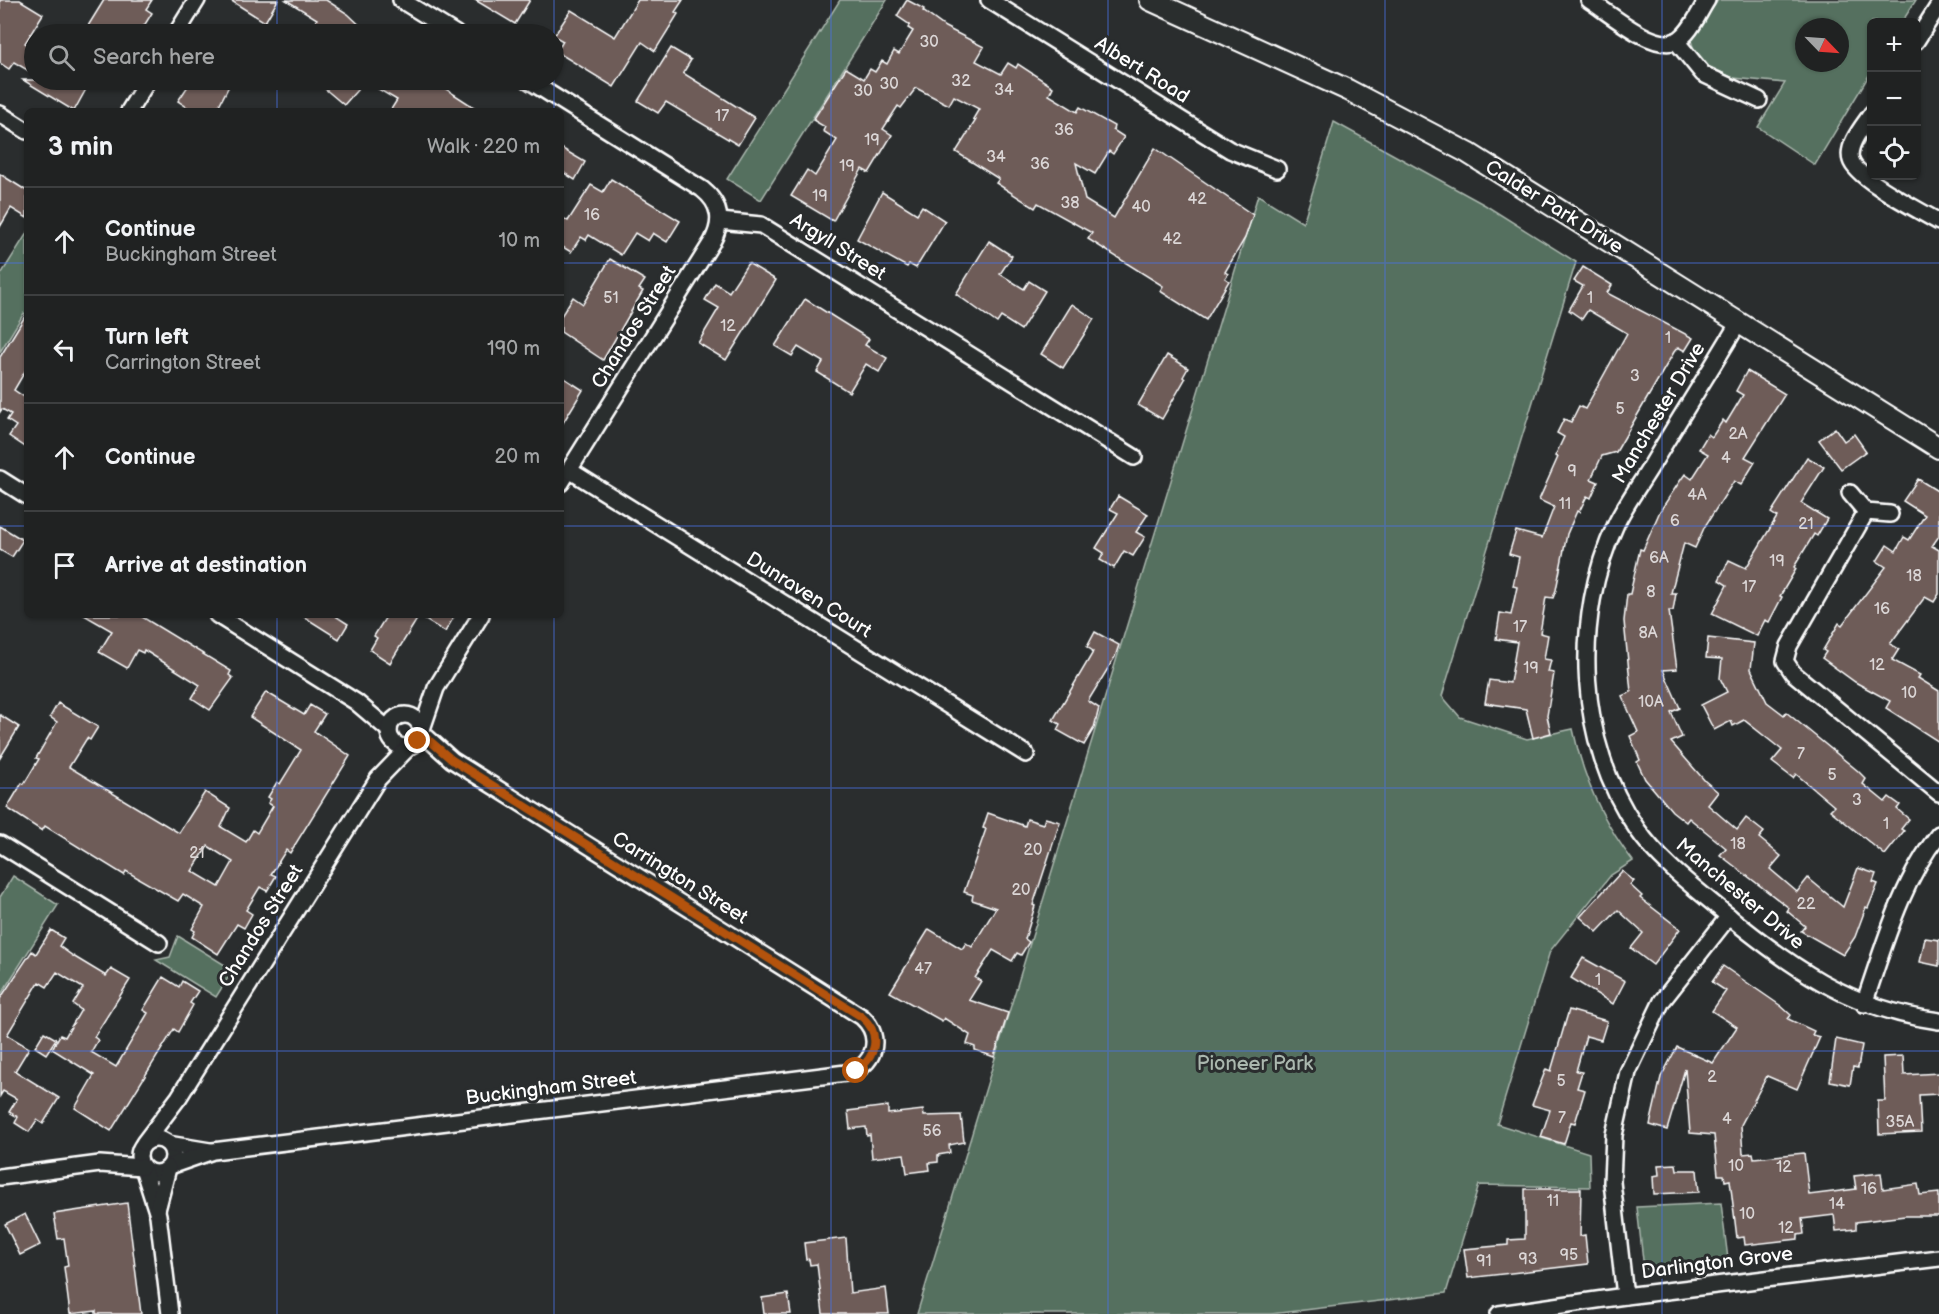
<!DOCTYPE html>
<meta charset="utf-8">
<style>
:root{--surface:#202222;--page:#282a2a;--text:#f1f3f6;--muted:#a2a4a5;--line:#3d3f40}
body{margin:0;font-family:"Balsamiq Sans",sans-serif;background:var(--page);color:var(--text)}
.controls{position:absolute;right:18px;top:18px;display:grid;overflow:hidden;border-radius:9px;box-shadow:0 2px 4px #0004}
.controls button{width:54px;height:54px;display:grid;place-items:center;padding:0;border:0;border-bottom:2px solid var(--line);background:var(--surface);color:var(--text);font:30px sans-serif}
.compass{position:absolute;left:1795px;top:18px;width:54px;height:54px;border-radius:50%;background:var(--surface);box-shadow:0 2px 4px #0004;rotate:115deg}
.stop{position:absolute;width:18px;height:18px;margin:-14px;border:4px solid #b45309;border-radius:50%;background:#fff}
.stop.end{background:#b45309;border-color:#fff;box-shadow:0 2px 6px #0008}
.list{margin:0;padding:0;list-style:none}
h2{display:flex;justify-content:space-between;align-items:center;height:78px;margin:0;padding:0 24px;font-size:26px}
h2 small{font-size:20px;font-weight:400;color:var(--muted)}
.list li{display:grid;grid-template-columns:39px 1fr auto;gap:18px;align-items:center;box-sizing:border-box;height:108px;padding:0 24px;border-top:2px solid var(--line)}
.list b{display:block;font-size:22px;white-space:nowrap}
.list p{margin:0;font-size:20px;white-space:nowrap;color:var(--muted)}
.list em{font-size:20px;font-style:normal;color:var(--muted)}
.icon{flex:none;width:33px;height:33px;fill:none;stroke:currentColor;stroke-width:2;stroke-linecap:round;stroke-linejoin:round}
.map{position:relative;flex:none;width:1939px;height:1314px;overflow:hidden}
.search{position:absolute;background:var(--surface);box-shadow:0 2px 4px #0004;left:24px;top:24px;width:540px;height:66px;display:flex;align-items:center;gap:15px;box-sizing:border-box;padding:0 21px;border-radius:33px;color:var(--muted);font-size:22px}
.panel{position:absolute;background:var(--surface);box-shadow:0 2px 4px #0004;left:24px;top:108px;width:540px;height:510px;border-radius:9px}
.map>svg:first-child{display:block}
.green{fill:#546f5e;stroke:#aab7ae;stroke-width:1.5;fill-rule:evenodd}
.building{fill:#6e5b59;stroke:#fff;stroke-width:1.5;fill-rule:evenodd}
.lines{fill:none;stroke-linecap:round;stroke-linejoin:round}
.minor-casing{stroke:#fff;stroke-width:20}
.tertiary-casing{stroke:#fff;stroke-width:24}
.minor{stroke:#2a2d2e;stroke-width:15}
.tertiary{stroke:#2a2d2e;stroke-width:20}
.route{stroke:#b45309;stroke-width:8}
.grid{fill:none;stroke:#4a71e0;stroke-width:1.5;stroke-opacity:0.55}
.labels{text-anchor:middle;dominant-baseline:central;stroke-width:6;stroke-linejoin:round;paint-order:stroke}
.number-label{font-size:16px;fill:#dbd6d6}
.street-label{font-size:20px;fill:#fff;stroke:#2a2d2e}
.park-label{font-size:20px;fill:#aab7ae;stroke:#2a2d2e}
</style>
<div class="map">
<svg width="1939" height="1314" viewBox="0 0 1939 1314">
<rect width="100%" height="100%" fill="#2a2d2e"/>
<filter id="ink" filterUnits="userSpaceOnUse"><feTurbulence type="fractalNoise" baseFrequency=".0167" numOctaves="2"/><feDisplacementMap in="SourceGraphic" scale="12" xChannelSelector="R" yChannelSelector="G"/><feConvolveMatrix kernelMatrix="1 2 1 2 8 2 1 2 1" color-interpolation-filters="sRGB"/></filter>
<g filter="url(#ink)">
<g class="green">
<polygon points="840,0 887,0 761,200 727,179"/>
<path d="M1718 0H1916L1902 22H1872L1871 72 1815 165 1758 127 1785 83 1733 78 1697 61 1691 40ZM1804 27H1840V63H1804Z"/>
<path d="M1334 122 1485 205 1576 262 1442 696 1460 717 1527 739 1573 729C1583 778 1602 821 1633 861L1611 875 1550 951 1497 1124 1589 1153 1590 1187 1479 1185 1446 1293 1271 1314H917L1258 195 1303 223Z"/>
<polygon points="27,233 27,315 24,313 0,352 0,276"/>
<polygon points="13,876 58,905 0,996 0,897"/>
<polygon points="178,936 233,970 216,997 156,960 170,957"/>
<polygon points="1721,1203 1728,1259 1644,1269 1637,1207"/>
</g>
<g class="building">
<polygon points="0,0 20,0 43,14 25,43 34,49 34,74 14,62 9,69 0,63"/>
<polygon points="104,0 152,0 146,9 152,13 139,34 83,34"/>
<polygon points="230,0 278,0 265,22"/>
<polygon points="286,0 326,0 348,14 369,34 308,34 317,19"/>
<polygon points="475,0 530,0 515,24"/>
<polygon points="638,0 683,0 675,12 678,14 655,51 642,42 614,87 557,52 563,41 554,36 571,10 615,37"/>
<polygon points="907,0 924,9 923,11 945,27 984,47 976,61 1001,74 1008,63 1016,68 1018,64 1053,87 1049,95 1077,112 1080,107 1114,126 1113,130 1124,137 1113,154 1109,151 1095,174 1076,163 1085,200 1114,218 1155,148 1253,215 1245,238 1225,272 1228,274 1225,278 1229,281 1206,320 1160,291 1163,286 1088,239 1092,233 1038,203 1035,208 996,183 999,179 956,152 976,120 973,119 979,109 954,96 949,105 916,88 901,108 898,106 883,129 892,135 869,173 862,169 833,221 791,196 807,170 815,176 837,140 823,131 825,127 813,120 846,68 864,79 870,69 875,72 882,61 887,64 894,51 899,54 913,31 908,28 910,25 897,16"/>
<polygon points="671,48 691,60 683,73 755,118 738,145 666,102 658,113 638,101"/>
<polygon points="23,80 91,80 74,111"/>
<polygon points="192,80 232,80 216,111 193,111 178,101"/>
<polygon points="331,80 432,80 480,111 390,111 397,100 365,81 344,105 324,88"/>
<polygon points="561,148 585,162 575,180 561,171"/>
<polygon points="0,174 27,191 27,218 11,208 0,227"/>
<polygon points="611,179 680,221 667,242 653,233 648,241 635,233 621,255 589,235 586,240 581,237 571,252 561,246 561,217 568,221 591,185 603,192"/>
<polygon points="882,192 917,214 922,206 945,221 916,268 909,264 907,267 857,239"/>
<polygon points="989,241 1012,256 1000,274 1024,289 1029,281 1045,291 1021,330 1001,317 997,323 956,294"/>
<polygon points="610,259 645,280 639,289 643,291 603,360 561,332 561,316 573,297 583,304"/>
<polygon points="748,263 776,280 726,360 698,343 719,308 705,300 715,283 729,292"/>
<polygon points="1583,267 1612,285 1607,293 1693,338 1685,351 1678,347 1674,352 1616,452 1602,456 1591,479 1598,482 1591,498 1587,496 1579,512 1577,511 1567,534 1556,590 1553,598 1546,597 1540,633 1548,635 1544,659 1551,660 1548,672 1554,673 1547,716 1551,733 1533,738 1526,709 1485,703 1489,680 1510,683 1517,642 1496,639 1500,613 1511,615 1517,587 1513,586 1519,557 1509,554 1516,531 1542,538 1554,507 1539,500 1558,457 1555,456 1564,437 1557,433 1564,419 1571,422 1579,406 1585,409 1627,333 1588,310 1582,319 1569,310 1583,286 1574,281"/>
<polygon points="805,299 869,339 865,345 887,358 879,372 866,364 849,392 817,372 823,362 798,347 792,356 775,346"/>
<polygon points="1072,304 1094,319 1063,368 1041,354"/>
<polygon points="27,313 27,368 14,390 27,399 27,448 9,436 16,426 7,420 11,414 2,409 0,412 0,357"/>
<polygon points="1167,355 1188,368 1183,377 1185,379 1162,419 1138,405"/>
<polygon points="1747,371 1785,394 1745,457 1755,462 1741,485 1734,481 1705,526 1695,548 1684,543 1671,593 1676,593 1673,611 1669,611 1677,669 1663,670 1680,708 1671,712 1682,737 1671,742 1705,781 1718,792 1708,805 1737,830 1746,818 1764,832 1759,838 1781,856 1770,869 1797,892 1808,878 1843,907 1858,868 1876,874 1873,882 1878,884 1868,908 1866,907 1855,937 1843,955 1801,931 1805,926 1787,911 1789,908 1720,855 1726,848 1689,818 1686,822 1672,811 1645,779 1637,762 1640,760 1630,736 1638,732 1622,696 1631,692 1624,621 1627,594 1630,594 1640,549 1643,550 1660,511 1680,481 1685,474 1692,479 1708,454 1699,449 1708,434 1712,437 1723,420 1726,423 1743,395 1736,391"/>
<polygon points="561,376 583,390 561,426"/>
<polygon points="1835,428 1844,441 1854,434 1866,451 1841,469 1819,440"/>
<polygon points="1807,457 1824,467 1801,503 1827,519 1817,536 1814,534 1794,567 1796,569 1780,596 1782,597 1769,622 1765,620 1757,636 1712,614 1727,585 1719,580 1729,560 1746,568 1777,517 1771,513"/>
<polygon points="1918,479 1939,492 1939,536 1932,546 1939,550 1939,594 1934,602 1925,597 1890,644 1899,649 1892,660 1920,675 1918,678 1939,691 1939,742 1886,708 1890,701 1855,682 1822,658 1826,652 1823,650 1839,623 1842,625 1886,567 1877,561 1887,545 1896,551 1904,537 1909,540 1925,515 1903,501"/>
<polygon points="1118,496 1148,514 1136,532 1145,537 1133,556 1124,551 1114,568 1100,560 1104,553 1096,548 1118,513 1110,509"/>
<polygon points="0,526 23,540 12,557 0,550"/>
<polygon points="84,615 139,615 231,671 229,675 233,678 210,710 192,698 200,685 144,650 143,653 137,650 127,668 99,652 112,631"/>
<polygon points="301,615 334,615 348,624 339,639"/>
<polygon points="387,615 455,615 445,632 419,616 390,663 370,650 377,638 374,636"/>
<polygon points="1095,632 1119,645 1115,657 1088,701 1099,708 1094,728 1084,745 1057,730 1060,724 1053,720 1092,654 1093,651 1087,647"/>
<polygon points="1708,638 1754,643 1751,669 1767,702 1784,715 1786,712 1858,771 1866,779 1863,784 1885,802 1889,797 1900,805 1897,809 1909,819 1901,829 1904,831 1885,855 1830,810 1834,806 1796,774 1793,778 1772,762 1782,750 1744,720 1733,726 1731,721 1714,730 1701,705 1727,692 1720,678 1722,659 1706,658"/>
<path d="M266 692 304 715 310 705 325 714 314 731 350 756 290 853 286 850 271 874 276 876 267 891 260 887 246 910 252 914 244 928 237 924 218 954 192 937 195 931 192 929 204 907 183 894 178 901 126 871 124 875 45 826 42 831 7 808 22 783 24 784 39 759 36 758 57 722 50 717 58 703 98 727 90 740 87 738 69 767 179 833 205 792 230 808 221 827 246 842 253 830 257 833 273 806 268 803 271 799 268 797 277 782 280 784 301 750 250 717ZM208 846 233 862 219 887 192 871Z"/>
<polygon points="0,715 19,727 0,758"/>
<polygon points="988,813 1025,826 1027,819 1043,824 1045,818 1060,822 1033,905 1035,906 1025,939 1029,942 1021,955 1017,953 1012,961 993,950 975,978 981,981 969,1000 1008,1013 994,1057 975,1050 975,1047 967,1044 970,1035 944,1018 942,1021 890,992 929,929 962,949 966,943 972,947 996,908 972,900 973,895 964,892 986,829 983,828"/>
<polygon points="1622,871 1634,881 1630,885 1642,896 1640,898 1680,929 1653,965 1631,948 1643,933 1618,910 1597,932 1580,917"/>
<polygon points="51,930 64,938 59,946 73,956 106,976 111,969 130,980 94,1037 98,1040 91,1052 116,1067 148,1013 143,1010 163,977 179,987 182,981 198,991 190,1003 193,1005 178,1032 174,1029 111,1131 75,1108 94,1075 52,1049 60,1035 65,1037 81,1010 73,1004 83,988 57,972 47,987 39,982 7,1035 29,1048 15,1071 59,1098 43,1124 37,1120 29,1132 15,1123 18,1117 9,1112 17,1099 3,1091 0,1096 0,999 32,951 36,954"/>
<polygon points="1925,938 1939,940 1939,966 1920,962"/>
<polygon points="1583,958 1625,981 1613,1004 1571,978"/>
<polygon points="1723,966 1781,1006 1791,1015 1788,1019 1814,1031 1812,1035 1820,1037 1797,1089 1767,1076 1741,1125 1743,1154 1753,1153 1754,1158 1804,1153 1809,1195 1856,1189 1854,1176 1881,1173 1883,1189 1918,1184 1920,1195 1939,1193 1939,1216 1905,1216 1856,1222 1856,1229 1836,1231 1834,1215 1802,1219 1804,1234 1798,1235 1798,1239 1745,1245 1744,1237 1737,1238 1730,1180 1725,1181 1724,1175 1718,1175 1714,1135 1690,1133 1685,1069 1667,1130 1650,1125 1661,1077 1677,1047 1713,1063 1737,1027 1712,1011 1726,991 1712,982"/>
<polygon points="1569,1010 1607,1021 1601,1040 1586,1036 1576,1071 1582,1072 1577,1088 1585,1090 1575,1123 1571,1122 1564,1144 1541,1137 1550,1110 1532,1105 1546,1069 1551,1071"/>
<polygon points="44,1032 56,1039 46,1054 35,1047"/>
<polygon points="1836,1039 1862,1045 1858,1068 1853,1067 1850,1085 1830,1081"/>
<polygon points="1903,1056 1904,1075 1939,1073 1939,1094 1919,1095 1921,1132 1879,1134 1878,1101 1885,1101 1883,1057"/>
<polygon points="888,1106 888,1114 923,1110 924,1116 961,1115 964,1142 949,1145 950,1153 938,1155 938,1162 929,1163 930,1170 907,1173 904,1154 872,1158 870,1135 867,1136 866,1127 850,1129 848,1111"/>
<polygon points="1676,1164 1677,1170 1697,1170 1699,1192 1654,1194 1653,1176 1659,1175 1658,1165"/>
<polygon points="1525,1189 1581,1189 1580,1236 1585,1235 1588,1264 1468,1278 1464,1249 1508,1245 1508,1240 1525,1239"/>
<polygon points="127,1203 141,1314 96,1314 96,1311 70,1314 64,1267 68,1266 64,1238 58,1239 54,1214"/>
<polygon points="25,1214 40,1245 20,1255 5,1224"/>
<polygon points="846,1238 850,1293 886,1288 889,1314 823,1314 817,1264 810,1265 809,1259 806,1260 804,1243"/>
<polygon points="788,1294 791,1314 764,1314 762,1298"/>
</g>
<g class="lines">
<defs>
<g id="minor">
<polyline points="401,0 456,34"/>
<polyline points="989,0 1230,150 1277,169"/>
<path d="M1589 0C1608 12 1654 52 1676 41 1690 35 1699 12 1707 0"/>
<polyline points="176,34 197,0"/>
<polyline points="1676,41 1703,74 1759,100"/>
<polyline points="1916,41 1939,5"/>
<path d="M528 80 702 189C721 204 723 222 712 242L561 483"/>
<polyline points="129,111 148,80"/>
<path d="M1872 113C1864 125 1846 145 1851 160 1856 179 1921 211 1939 222"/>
<polyline points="0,114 27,131"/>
<polyline points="720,221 761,225 1134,457"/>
<path d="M1739 322C1710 371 1679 419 1650 468 1639 486 1625 505 1616 524 1572 618 1577 743 1637 829 1659 861 1691 885 1720 909 1789 966 1848 1009 1939 1021"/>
<polyline points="569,470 1026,754"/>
<polyline points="0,479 27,496"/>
<polyline points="1850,493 1866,512 1890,514"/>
<polyline points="1866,512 1789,646 1785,661 1793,673 1939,793"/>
<polyline points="217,615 356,702 389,730"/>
<circle cx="405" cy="731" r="16"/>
<polyline points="422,729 436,688 481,615"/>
<polyline points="0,844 159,943"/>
<path d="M1864 1004C1884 946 1901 882 1939 834"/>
<circle cx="156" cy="1156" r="17"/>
<polyline points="144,1143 179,1097 378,779 408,748"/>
<polyline points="168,1144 210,1151"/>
<path d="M170 1166 213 1151 846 1073C874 1068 884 1037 862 1017L452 760 422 733"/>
<polyline points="143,1168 158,1215 170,1314"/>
<polyline points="0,1177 100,1164 142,1167"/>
<polyline points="157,1210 168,1168"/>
<polyline points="1625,1296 1612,1182 1614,1135 1628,1072 1662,1001 1729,916"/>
<polyline points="1499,1314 1625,1296 1939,1258"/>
</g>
<polyline id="tertiary" points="1150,0 1348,90 1468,153 1939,448"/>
</defs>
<use href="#minor" class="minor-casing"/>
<use href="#tertiary" class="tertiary-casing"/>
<use href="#minor" class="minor"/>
<use href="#tertiary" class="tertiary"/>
</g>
</g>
<g class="lines" filter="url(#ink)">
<path class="route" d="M418 741 422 734 452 760 862 1017C882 1034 876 1058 856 1071"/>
</g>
<path class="grid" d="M277 0V34M554 0V111M831 0V1314M1108 0V1314M1385 0V1314M1662 0V1314M277 80V111M0 263H27M561 263H1939M0 526H27M561 526H1939M277 615V1314M554 615V1314M0 788H1939M0 1051H1939"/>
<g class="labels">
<g class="number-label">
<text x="929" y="42">30</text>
<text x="961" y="81">32</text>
<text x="889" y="84">30</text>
<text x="1004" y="90">34</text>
<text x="863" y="91">30</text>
<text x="722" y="116">17</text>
<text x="1064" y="130">36</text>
<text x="872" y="140">19</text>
<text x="996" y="157">34</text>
<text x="1040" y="164">36</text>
<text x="847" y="166">19</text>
<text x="820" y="196">19</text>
<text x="1197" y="199">42</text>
<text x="1070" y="203">38</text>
<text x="1141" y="207">40</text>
<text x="592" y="215">16</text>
<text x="1172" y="239">42</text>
<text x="611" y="298">51</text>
<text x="1590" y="298">1</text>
<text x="728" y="326">12</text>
<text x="1668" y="338">1</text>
<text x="1635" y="376">3</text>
<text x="1620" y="409">5</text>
<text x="1738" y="434">2A</text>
<text x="1726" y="458">4</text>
<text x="1572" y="471">9</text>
<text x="1697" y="495">4A</text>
<text x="1565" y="504">11</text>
<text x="1675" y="521">6</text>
<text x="1806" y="524">21</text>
<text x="1659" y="558">6A</text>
<text x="1777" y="561">19</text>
<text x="1914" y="576">18</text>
<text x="1749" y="587">17</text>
<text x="1651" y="592">8</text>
<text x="1882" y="609">16</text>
<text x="1520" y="627">17</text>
<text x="1648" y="633">8A</text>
<text x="1877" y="665">12</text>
<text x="1531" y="668">19</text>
<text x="1909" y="693">10</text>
<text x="1651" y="702">10A</text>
<text x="1801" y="754">7</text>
<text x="1832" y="775">5</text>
<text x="1857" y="800">3</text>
<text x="1886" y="824">1</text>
<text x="1738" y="844">18</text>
<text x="1033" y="850">20</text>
<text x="197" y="853">21</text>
<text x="1021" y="890">20</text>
<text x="1806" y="904">22</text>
<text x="923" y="969">47</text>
<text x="1598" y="980">1</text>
<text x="1712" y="1077">2</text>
<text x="1561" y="1081">5</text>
<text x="1562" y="1118">7</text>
<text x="1727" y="1119">4</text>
<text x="1900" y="1122">35A</text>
<text x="932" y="1131">56</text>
<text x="1736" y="1166">10</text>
<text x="1784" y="1167">12</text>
<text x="1869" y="1189">16</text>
<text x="1553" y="1201">11</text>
<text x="1837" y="1204">14</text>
<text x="1747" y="1214">10</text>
<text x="1786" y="1228">12</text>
<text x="1569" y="1255">95</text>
<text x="1528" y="1259">93</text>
<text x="1484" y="1261">91</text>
</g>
<g class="street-label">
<text transform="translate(1142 70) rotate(32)">Albert Road</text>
<text transform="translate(1554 207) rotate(32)">Calder Park Drive</text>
<text transform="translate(838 247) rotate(32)">Argyll Street</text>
<text transform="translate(634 327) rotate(-58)">Chandos Street</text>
<text transform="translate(1659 413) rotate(-59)">Manchester Drive</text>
<text transform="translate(809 595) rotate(32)">Dunraven Court</text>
<text transform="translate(680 878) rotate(32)">Carrington Street</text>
<text transform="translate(1740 894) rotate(40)">Manchester Drive</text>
<text transform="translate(261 926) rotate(-58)">Chandos Street</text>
<text transform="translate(551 1088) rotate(-7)">Buckingham Street</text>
<text transform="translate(1717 1263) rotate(-7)">Darlington Grove</text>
</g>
<g class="park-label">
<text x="1255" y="1064">Pioneer Park</text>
</g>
</g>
</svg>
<div class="controls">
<button>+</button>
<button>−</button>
<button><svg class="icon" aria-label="locate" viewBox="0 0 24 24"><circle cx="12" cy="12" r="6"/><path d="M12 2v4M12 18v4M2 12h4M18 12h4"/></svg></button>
</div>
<svg class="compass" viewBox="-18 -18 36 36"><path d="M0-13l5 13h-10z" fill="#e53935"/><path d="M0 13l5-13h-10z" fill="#a2a4a5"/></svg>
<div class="stop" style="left:856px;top:1071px"></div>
<div class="stop end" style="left:418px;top:741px"></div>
<div class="search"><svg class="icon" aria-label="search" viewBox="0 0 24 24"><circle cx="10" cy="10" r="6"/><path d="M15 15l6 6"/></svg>Search here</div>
<section class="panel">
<h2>3 min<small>Walk · 220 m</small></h2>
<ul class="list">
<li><svg class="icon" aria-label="ahead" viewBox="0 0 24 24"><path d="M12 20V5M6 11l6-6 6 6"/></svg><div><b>Continue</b><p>Buckingham Street</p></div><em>10 m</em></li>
<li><svg class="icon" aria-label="left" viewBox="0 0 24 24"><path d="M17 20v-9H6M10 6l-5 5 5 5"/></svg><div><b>Turn left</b><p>Carrington Street</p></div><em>190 m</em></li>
<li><svg class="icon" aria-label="ahead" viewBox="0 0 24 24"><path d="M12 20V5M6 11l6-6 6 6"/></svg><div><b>Continue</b></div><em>20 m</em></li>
<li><svg class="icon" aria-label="arrive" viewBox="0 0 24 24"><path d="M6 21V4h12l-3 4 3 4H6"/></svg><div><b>Arrive at destination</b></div></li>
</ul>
</section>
</div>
